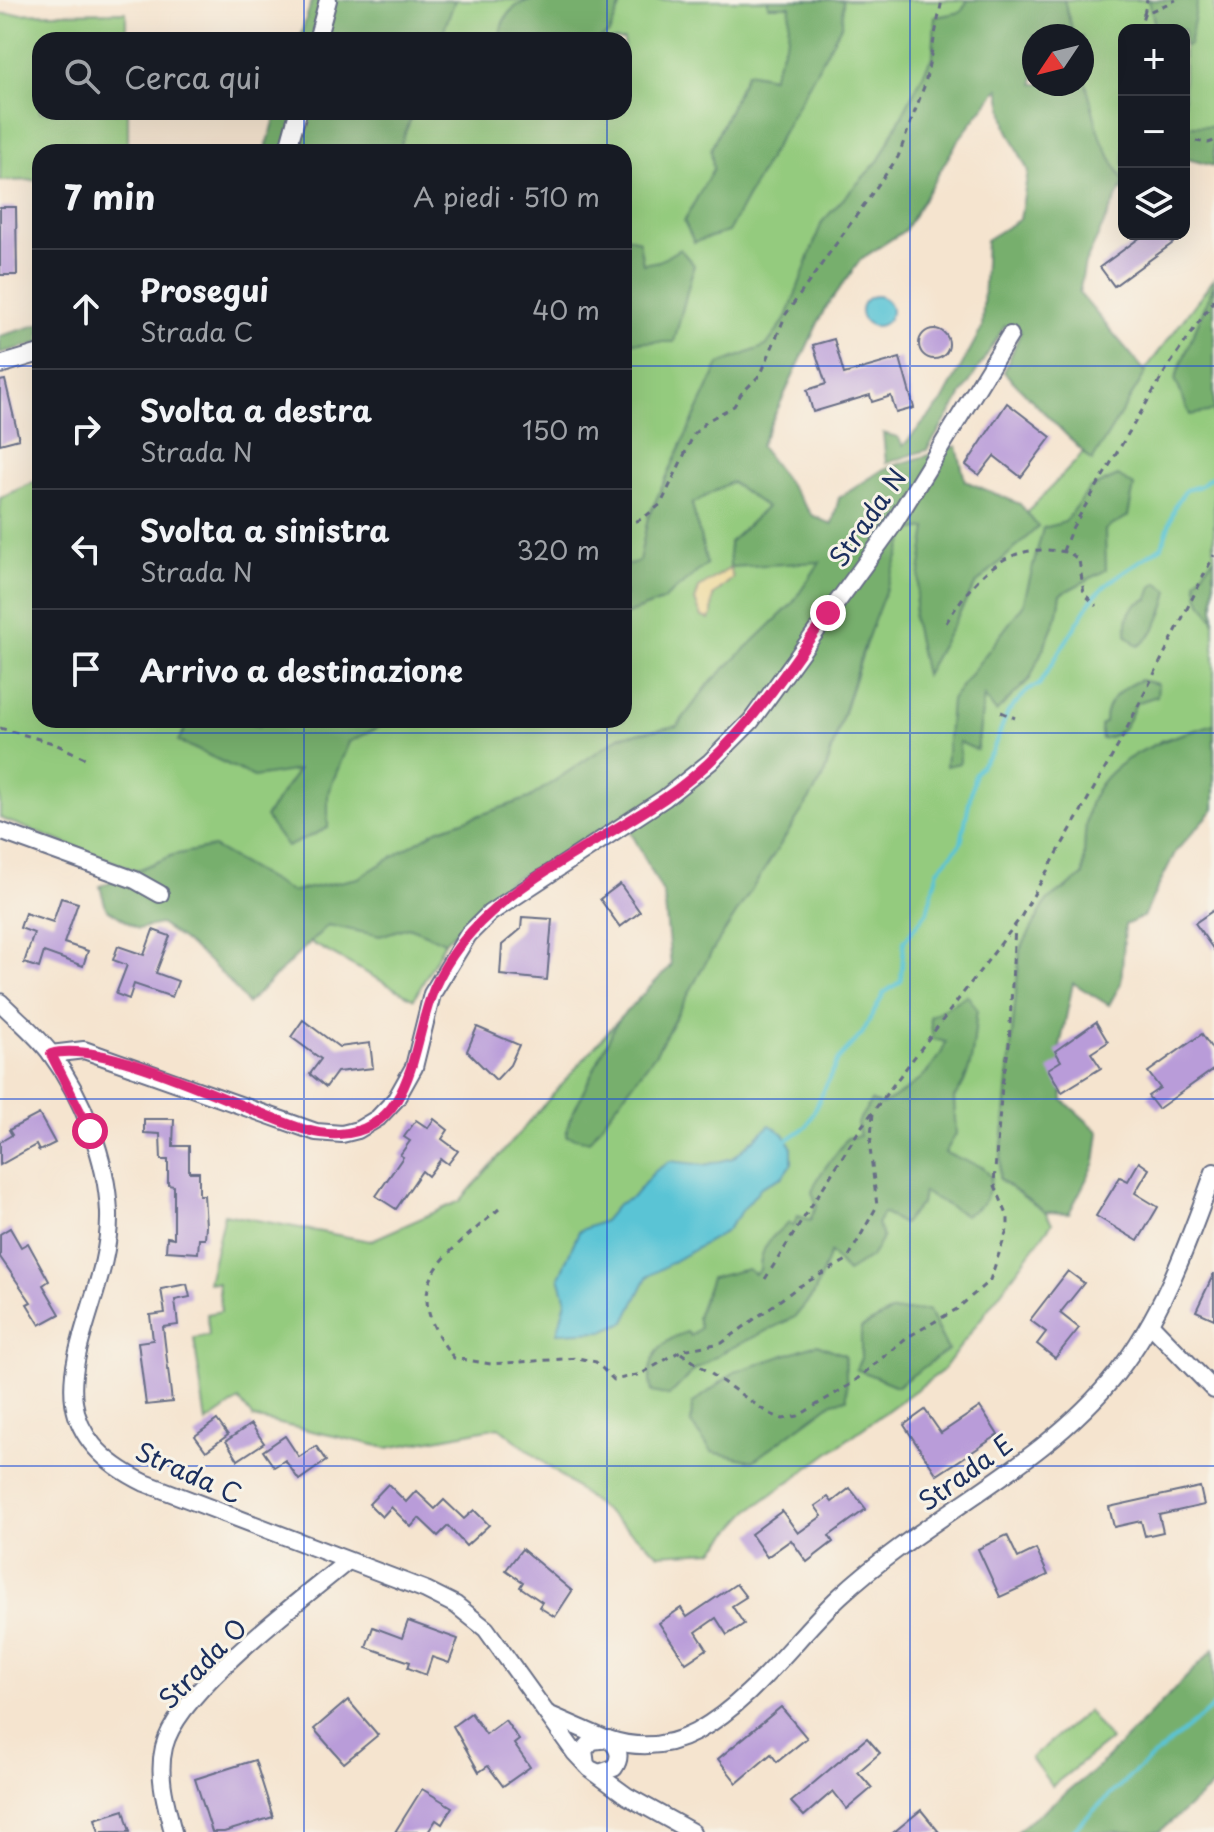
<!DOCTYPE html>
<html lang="it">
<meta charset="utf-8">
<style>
:root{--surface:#171b24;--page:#20242c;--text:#f1f3f6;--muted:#9ea1a6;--line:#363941}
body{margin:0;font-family:"Playpen Sans",sans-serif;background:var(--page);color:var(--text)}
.controls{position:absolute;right:24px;top:24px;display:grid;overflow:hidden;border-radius:16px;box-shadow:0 8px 32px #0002}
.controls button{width:72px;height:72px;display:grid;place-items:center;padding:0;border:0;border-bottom:2px solid var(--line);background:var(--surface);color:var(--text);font:40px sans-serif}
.compass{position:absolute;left:1022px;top:24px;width:72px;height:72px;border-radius:50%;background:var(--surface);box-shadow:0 8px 32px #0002;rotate:235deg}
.stop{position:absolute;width:24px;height:24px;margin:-18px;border:6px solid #db2777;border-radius:50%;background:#fff}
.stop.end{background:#db2777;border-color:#fff;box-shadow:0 2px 8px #0008}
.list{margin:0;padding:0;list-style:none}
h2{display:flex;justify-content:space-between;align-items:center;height:104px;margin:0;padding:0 32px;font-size:34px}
h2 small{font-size:26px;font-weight:400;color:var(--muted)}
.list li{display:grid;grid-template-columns:52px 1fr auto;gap:24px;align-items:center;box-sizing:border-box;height:120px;padding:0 32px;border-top:2px solid var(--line)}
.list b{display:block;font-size:30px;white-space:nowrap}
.list p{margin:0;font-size:26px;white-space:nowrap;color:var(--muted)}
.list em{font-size:26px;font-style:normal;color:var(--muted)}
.icon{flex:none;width:44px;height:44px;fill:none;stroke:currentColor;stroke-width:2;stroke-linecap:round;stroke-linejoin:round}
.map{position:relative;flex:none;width:1214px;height:1832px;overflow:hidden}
.search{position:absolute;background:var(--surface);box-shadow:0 8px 32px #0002;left:32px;top:32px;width:600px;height:88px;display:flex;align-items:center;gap:20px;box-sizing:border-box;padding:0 28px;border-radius:24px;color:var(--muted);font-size:30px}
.panel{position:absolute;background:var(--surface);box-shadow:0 8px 32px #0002;left:32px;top:144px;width:600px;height:584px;border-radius:24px}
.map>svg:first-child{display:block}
.green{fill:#94cb7e;stroke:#587d6e;stroke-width:2}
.forest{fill:#77af6d;stroke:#496f66;stroke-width:2}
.sand{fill:#eeda9e;stroke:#84847e;stroke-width:2}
.water{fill:#5ac4d5;stroke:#3a7a9a;stroke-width:2}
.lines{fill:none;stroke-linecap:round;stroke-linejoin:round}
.stream{stroke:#5ac4d5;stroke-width:4}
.building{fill:#b99cd9}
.minor-casing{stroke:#676e86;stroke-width:20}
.path{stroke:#676e86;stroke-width:3;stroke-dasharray:6 6;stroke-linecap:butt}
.minor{stroke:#fff;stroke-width:16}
.route{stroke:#db2777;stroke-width:10}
.grid{fill:none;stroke:#1d4ed8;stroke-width:2;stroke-opacity:0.55}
.labels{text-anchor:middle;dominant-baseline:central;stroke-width:6;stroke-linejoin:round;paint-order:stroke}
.street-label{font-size:26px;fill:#1b2f5e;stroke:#f7f3e8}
</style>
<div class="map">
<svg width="1214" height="1832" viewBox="0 0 1214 1832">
<rect width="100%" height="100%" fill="#f7f3e8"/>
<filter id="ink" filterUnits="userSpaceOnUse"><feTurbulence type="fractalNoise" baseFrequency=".0125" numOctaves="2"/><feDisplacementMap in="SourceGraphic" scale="16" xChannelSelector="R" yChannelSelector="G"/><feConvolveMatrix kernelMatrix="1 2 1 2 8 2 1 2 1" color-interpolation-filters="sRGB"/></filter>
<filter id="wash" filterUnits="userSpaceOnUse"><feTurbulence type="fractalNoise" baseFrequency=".006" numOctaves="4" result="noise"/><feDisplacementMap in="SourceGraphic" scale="32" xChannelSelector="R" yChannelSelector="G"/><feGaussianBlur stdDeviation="1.8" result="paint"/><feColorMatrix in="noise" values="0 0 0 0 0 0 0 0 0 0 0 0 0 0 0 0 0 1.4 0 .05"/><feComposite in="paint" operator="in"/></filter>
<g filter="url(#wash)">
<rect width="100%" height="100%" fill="#f5e4cf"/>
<g class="green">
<polygon points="455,0 996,0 905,230 861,259 824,310 760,446 798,537 849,556 623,819 497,888 445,942 414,999 288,930 0,818 0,498 40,479 40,720 624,720 624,152 398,152 413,112 624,112 624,40 440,40"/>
<polygon points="1028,0 1214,0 1214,166 1184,158 1184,30 1124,30 1124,190 1098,193 1082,84 1082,36 1055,36"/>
<polygon points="126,12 126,40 40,40 40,112 128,112 128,152 40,152 40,180 0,181 0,14"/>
<polygon points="1214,279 1214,724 1160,741 1089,807 1083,876 1046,902 1010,1067 999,1179 1045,1212 1052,1223 942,1371 750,1510 713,1551 659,1554 499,1427 388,1448 253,1418 239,1400 206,1423 194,1338 209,1335 207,1314 221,1311 218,1283 208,1282 224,1214 370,1241 460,1201 618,1020 666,971 823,779 903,526 1018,522 1076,461"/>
<polygon points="1088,1711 1110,1740 1052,1786 1031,1758"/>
</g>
<g class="forest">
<polygon points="312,0 455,0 440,40 299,40"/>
<path d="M529 0H623L609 34 598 40H500C500 20 509 7 529 0Z"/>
<polygon points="768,0 843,0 842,24 728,232 694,242 684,221 713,169 711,149 747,72 772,77 788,36 790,6 768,6"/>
<path d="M968 0H1064L1074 36H1034V84H1082V68L1100 137 1124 182 1085 263 1079 293 1146 372 1092 461 1004 372 1021 331 1005 326 927 450 886 463 883 433 898 437 903 446 942 402 982 328 986 240 1020 219 1028 171 1007 128 999 88 959 139 905 230 861 259 824 310 760 446 812 515 832 525 839 498 884 469 957 446 965 481 1020 504 1038 527 975 585 925 675 913 618 927 528 908 531 863 650 823 778 711 953 656 1053 589 1141 566 1136 569 1121 618 1020 671 966 664 895 624 819 497 888 445 942 408 927 380 936 328 925 247 1004C224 971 193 946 160 924L138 929 106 908 100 886 173 855 213 847 291 892 358 878 437 830 529 798 621 736 677 726 709 684 792 604 820 562 730 567 729 543 766 507 731 482 692 504 707 564 662 601 624 615V566L639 561 648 517 719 364 766 346 787 317 822 222 879 160 933 55 935 17 961 12Z"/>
<polygon points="1149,0 1198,0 1189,45 1184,46 1184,30 1156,30"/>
<polygon points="277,112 413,112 398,152 265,152"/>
<polygon points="1184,126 1214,126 1214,166 1184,158"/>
<polygon points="624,235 639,241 643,264 659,261 680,249 694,265 674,342 633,342 627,333 624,338"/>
<polygon points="1214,284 1214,411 1190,415 1175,379"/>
<polygon points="40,324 40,343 0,353 0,336"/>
<polygon points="1118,476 1134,486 1128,516 1105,530 1106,570 1061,594 1058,614 1030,679 996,712 984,696 977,750 959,742 960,763 946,766 951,700 1023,605 1043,528 1065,522 1089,489"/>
<polygon points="1214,557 1214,620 1199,597 1196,581"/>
<path d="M1158 583 1169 591C1165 608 1155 638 1138 646L1126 635C1127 616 1128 605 1148 599L1152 587Z"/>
<path d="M1140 680 1158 684 1157 696 1136 703C1128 722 1124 735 1102 739L1100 726 1105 722C1104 702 1122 687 1140 680Z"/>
<polygon points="190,720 246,720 259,726 263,720 393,720 349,742 328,793 328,828 287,847 265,817 298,770 254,777 178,741"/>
<path d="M1214 724V809L1176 851 1143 917 1125 925 1121 983 1109 1005 1073 983 1060 1047 1063 1100 1099 1132 1095 1163 1069 1213 1045 1212 999 1179 1020 950 1046 902 1083 876C1085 855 1083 828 1089 807 1104 756 1169 738 1214 724Z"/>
<path d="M967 995 977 1009C973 1041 975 1072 954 1098L956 1134 945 1153 983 1167 991 1177C989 1198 985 1206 965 1215L923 1192 921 1204 903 1224 883 1213 877 1224 883 1237 871 1257 847 1272 830 1253 814 1294 795 1317 723 1352 693 1371 669 1396 652 1392C644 1362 658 1341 687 1332L691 1336 700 1328 697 1317 711 1278 747 1269 755 1274 760 1270C760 1246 772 1236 789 1222L793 1226 798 1216 810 1220 817 1205 812 1192C820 1169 834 1159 847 1138L860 1136 857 1123 871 1101 881 1105C907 1092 937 1070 946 1042L933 1039 930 1017Z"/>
<polygon points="928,1310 948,1350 897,1386 856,1369 861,1358 861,1328 890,1312"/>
<polygon points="817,1344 845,1355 847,1399 833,1402 753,1461 712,1452 691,1424 692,1404 735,1372"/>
<polygon points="1214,1649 1214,1785 1159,1832 1016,1832 1095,1770"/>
</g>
<polygon class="sand" points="730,568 733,578 713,596 712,615 709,619 702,617 695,601 699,588"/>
<g class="water">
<circle cx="876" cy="311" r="15"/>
<polygon points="770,1125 784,1134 792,1148 792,1163 782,1177 761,1187 726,1231 647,1277 625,1322 603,1331 557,1333 566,1301 559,1277 579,1231 604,1221 618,1204 633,1197 654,1172 670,1161 705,1165 733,1158"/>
</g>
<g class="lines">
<g class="stream">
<polyline points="787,1140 807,1126 838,1060 862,1034 884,993 901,981 904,941 927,912 938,870 961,843 975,773 992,752 1008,712 1029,689 1039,685 1094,596 1112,580 1162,546 1176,504 1186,490 1200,486 1214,475"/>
<polyline points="1071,1832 1129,1777 1214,1706"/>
</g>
</g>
<g id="blocks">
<g class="building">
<polygon points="0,207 16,207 17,275 0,275"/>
<polygon points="1145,234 1166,234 1173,243 1114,286 1100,267"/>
<circle cx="934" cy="344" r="15"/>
<polygon points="834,339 844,374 900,358 914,408 896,413 891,396 872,402 870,395 813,412 807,390 826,384 813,345"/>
<polygon points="5,380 19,439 0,444 0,381"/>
<polygon points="1007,403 1051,437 1021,477 994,456 979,475 966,465"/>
<polygon points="620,884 640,912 620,927 600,899"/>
<polygon points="61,898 78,903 64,943 88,951 83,966 44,952 39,968 24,963 34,933 20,928 25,913 53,922"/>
<polygon points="1214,910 1214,950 1195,923"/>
<polygon points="522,917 552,919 547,980 500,975 502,945 521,929"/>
<polygon points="153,930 170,936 156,973 178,981 172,997 134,984 129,999 116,994 127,965 113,960 118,946 144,955"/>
<polygon points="303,1020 339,1047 370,1043 373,1068 337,1072 326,1087 310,1074 321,1059 291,1037"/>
<polygon points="1096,1022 1108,1042 1091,1053 1101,1068 1062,1092 1048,1069 1061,1061 1055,1051"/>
<polygon points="477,1027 519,1045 510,1065 496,1080 467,1051"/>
<polygon points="1202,1034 1214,1052 1214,1069 1158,1109 1148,1096 1160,1088 1148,1072"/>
<polygon points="39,1114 55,1143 39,1151 36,1145 0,1165 0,1142 12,1135 9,1130"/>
<polygon points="144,1119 174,1119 173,1146 189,1146 189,1172 199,1172 199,1195 204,1195 206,1226 205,1239 199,1239 198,1253 166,1251 167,1237 174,1238 174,1186 168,1185 168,1160 161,1160 160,1134 144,1133"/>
<polygon points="434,1119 448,1130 442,1139 458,1151 448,1164 441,1159 428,1176 422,1171 396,1209 376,1196 403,1157 400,1155 410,1141 404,1137 416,1120 428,1128"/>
<polygon points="1139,1162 1149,1169 1135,1193 1158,1207 1138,1241 1096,1216 1120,1177 1128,1181"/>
<polygon points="10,1228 21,1247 28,1243 49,1281 43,1285 60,1314 40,1325 27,1304 31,1302 0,1257 0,1234"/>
<polygon points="1068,1271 1084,1283 1060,1313 1079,1328 1055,1358 1037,1344 1046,1332 1030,1320"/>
<polygon points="1214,1273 1214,1319 1196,1311"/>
<polygon points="187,1284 190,1297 175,1300 178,1325 163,1327 172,1402 146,1405 138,1342 153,1340 150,1315 165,1313 161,1289"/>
<polygon points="980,1407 998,1435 937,1475 904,1425 925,1410 941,1433"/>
<polygon points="217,1420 228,1435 206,1451 195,1436"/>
<polygon points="251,1424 264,1443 238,1460 226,1441"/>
<polygon points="285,1436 299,1457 316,1446 326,1461 299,1480 285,1460 274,1467 263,1451"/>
<polygon points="388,1484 406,1502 416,1491 435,1509 444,1500 464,1519 474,1510 489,1525 466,1546 448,1526 438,1536 419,1518 411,1527 391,1507 382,1517 369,1504"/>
<polygon points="1200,1487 1204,1505 1159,1515 1163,1532 1145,1536 1141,1521 1114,1527 1109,1507"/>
<polygon points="850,1488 866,1509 829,1536 833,1542 807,1562 791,1540 767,1557 751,1534 782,1511 798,1533 822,1516 815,1506 828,1497 832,1502"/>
<polygon points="1007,1535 1018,1558 1036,1549 1048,1575 1000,1597 978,1549"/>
<polygon points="522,1549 572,1591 555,1617 539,1607 542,1602 520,1587 523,1582 506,1570"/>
<polygon points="736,1584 746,1597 732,1606 744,1624 727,1635 716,1618 696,1632 707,1649 686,1663 659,1623 681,1608 687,1617"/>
<polygon points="408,1621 458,1639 449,1663 432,1657 426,1675 408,1668 410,1662 366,1647 373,1627 402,1638"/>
<polygon points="348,1700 378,1735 344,1763 314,1729"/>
<polygon points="781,1707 807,1738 777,1762 771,1754 737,1783 718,1759"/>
<polygon points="471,1713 486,1734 505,1720 519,1740 514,1744 530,1767 503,1786 488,1766 479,1772 453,1726"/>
<polygon points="867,1738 880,1753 858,1772 872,1788 847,1809 833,1791 804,1816 791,1802"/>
<polygon points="255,1760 273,1817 224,1832 212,1832 195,1779"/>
<polygon points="422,1789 452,1807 442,1824 436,1820 428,1832 395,1832"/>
<polygon points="124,1810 130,1832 99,1832 95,1819"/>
<polygon points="921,1810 939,1832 894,1832"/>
</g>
</g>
</g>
<g filter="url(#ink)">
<use href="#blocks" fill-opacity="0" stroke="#676e86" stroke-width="2"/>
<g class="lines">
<defs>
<g id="minor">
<polyline points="317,40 328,0"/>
<polyline points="287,152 298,112"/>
<polyline points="0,365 40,353"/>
<polyline points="0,831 135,880 160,894"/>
<path d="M0 1002C17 1019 37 1035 51 1054 83 1097 107 1160 109 1213 112 1315 6 1415 145 1483L426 1590 456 1605 486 1629 575 1753 590 1769 599 1773 614 1768C622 1757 619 1747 608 1739L592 1741 584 1750 586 1765"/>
<polyline points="51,1054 84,1050 316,1132 342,1134 358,1130 378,1118 396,1099 414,1067 432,994 468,935 490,913 665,798 710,762 751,721 891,528 1010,335"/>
<polyline points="1150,1324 1214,1390"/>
<polyline points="548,1714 603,1738"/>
<path d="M608 1739C638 1749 668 1747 696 1732 755 1699 792 1641 840 1596 927 1515 1043 1467 1117 1373 1164 1313 1188 1242 1214 1172"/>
<polyline points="594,1772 627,1796 692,1832"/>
<path d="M173 1832C166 1804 157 1776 164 1747 177 1691 301 1600 348 1561"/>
</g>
</defs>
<use href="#minor" class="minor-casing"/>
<g class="path">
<polyline points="1144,14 1147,0"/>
<polyline points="1139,30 1144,14 1176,0"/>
<polyline points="1184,139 1208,143 1214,141"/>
<polyline points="624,526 642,519 661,504 694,434 707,421 734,406 741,394 761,374 786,314 898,157 925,84 942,0"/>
<polyline points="1063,551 1071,530 1166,370 1214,300"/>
<path d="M946 623C976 575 1007 539 1070 553L1079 560 1084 594 1097 606"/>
<polyline points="1001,712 1015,718"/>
<polyline points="0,728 53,743 89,760"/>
<path d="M499 1209C443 1258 395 1283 454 1358L491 1364 578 1358 596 1362 614 1380 641 1374 682 1350 722 1343 798 1287 847 1260 877 1206 870 1148 873 1113"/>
<polyline points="765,1279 862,1126 1021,917 1118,746 1214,555"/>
<polyline points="681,1353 768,1413 783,1419 798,1416 851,1384 906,1338 957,1309 990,1280 1008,1227 1008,1217 994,1183 1002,1085 1009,1045 1015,925"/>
</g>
<use href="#minor" class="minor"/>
</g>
</g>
<g class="lines" filter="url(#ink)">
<path class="route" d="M90 1131 51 1054C99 1040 214 1095 263 1114 286 1123 313 1136 339 1134 414 1130 412 1044 432 994 440 972 456 949 471 932 520 877 603 840 665 798 735 750 780 682 828 613"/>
</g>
<path class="grid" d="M304 0V40M607 0V40M910 0V1832M304 112V152M607 112V152M0 366H40M624 366H1214M304 720V1832M607 720V1832M0 733H1214M0 1099H1214M0 1466H1214"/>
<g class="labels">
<g class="street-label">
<text transform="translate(867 517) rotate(-55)">Strada N</text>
<text transform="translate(189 1472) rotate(24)">Strada C</text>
<text transform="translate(965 1472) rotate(-36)">Strada E</text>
<text transform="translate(202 1663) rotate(-46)">Strada O</text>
</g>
</g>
</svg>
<div class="controls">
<button>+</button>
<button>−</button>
<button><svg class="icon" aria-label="layers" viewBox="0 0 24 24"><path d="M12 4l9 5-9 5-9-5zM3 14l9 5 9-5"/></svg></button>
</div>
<svg class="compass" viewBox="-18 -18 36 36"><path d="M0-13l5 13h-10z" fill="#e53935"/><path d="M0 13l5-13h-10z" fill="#9ea1a6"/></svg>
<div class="stop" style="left:90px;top:1131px"></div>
<div class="stop end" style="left:828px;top:613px"></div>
<div class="search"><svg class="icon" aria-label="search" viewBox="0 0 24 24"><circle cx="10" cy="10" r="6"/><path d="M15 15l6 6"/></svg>Cerca qui</div>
<section class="panel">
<h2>7 min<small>A piedi · 510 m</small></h2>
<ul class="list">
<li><svg class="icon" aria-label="ahead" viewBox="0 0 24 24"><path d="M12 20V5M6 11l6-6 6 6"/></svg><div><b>Prosegui</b><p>Strada C</p></div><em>40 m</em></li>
<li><svg class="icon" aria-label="right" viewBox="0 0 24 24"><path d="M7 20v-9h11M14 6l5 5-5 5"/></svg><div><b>Svolta a destra</b><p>Strada N</p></div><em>150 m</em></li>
<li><svg class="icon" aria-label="left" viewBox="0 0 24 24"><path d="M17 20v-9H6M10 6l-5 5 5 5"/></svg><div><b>Svolta a sinistra</b><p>Strada N</p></div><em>320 m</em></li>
<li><svg class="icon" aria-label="arrive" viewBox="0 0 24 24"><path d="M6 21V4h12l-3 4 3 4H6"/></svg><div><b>Arrivo a destinazione</b></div></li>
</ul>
</section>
</div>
